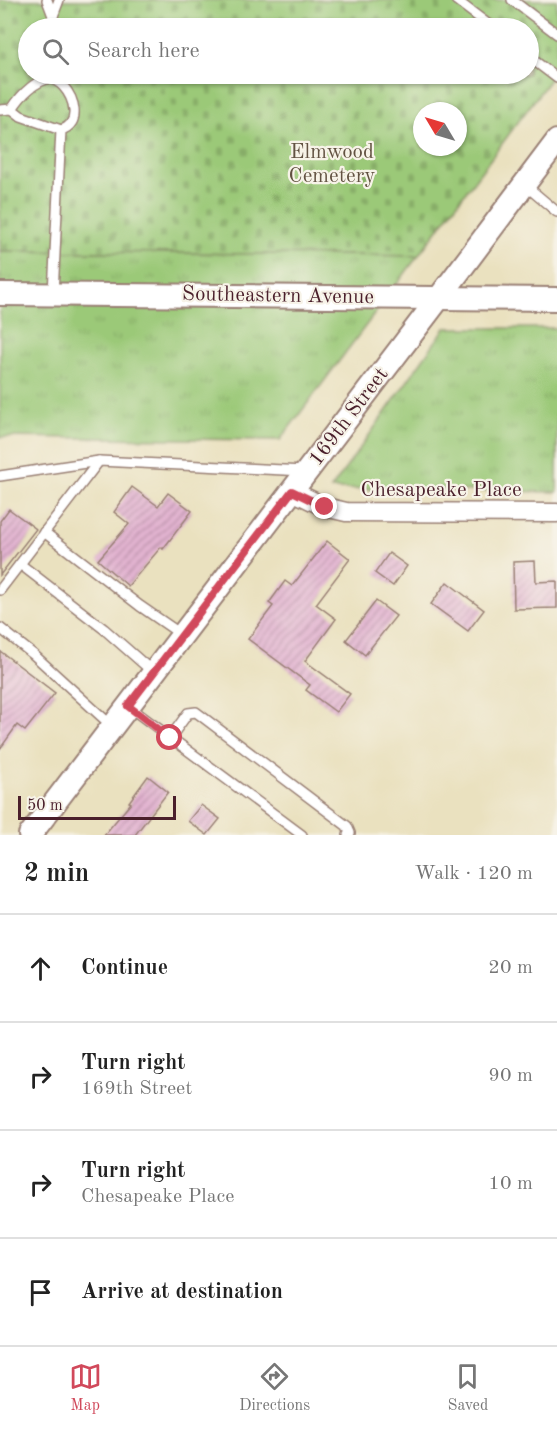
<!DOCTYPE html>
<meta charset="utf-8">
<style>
:root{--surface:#fff;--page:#f6f6f6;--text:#222;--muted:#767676;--line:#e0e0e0;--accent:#d1495b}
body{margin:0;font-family:"Old Standard TT",serif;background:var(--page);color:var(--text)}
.compass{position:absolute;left:413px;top:102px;width:54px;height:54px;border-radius:50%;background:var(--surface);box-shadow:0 2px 4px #0004;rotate:308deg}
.scale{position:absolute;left:18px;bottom:15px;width:158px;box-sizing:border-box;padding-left:6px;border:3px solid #4a1f2b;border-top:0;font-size:16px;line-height:21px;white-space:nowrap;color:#4a1f2b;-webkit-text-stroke:4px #f7f3e8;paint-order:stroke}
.stop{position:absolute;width:18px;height:18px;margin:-14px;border:4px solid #d1495b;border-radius:50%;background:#fff}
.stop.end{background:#d1495b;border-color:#fff;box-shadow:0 2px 6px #0008}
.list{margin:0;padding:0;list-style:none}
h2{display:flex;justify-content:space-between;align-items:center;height:78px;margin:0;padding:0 24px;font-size:26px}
h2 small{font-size:20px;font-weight:400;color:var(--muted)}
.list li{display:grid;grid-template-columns:39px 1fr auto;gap:18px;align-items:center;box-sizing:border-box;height:108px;padding:0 24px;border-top:2px solid var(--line)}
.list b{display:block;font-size:22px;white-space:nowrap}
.list p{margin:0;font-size:20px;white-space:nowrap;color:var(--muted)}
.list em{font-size:20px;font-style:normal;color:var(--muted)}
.icon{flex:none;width:33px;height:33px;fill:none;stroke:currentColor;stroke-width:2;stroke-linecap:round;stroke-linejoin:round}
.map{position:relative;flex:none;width:557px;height:835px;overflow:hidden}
.search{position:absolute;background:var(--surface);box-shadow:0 2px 4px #0004;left:18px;right:18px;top:18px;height:66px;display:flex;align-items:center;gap:15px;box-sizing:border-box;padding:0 21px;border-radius:33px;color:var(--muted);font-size:22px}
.sheet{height:510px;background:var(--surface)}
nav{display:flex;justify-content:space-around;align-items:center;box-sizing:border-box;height:84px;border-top:2px solid var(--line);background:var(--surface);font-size:16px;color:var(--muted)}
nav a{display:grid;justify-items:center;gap:3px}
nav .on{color:var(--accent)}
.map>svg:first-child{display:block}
.cemetery{fill:url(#cemetery-stones);stroke:#727452;stroke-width:1.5;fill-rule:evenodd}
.park{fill:url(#park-tufts);stroke:#727452;stroke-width:1.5}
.building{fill:url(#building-hatch)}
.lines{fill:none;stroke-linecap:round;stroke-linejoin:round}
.service-casing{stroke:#9a8075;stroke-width:12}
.minor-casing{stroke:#9a8075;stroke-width:21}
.tertiary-casing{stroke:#9a8075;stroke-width:26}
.service{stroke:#fff;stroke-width:9}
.minor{stroke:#fff;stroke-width:18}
.tertiary{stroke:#fff;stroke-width:22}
.route{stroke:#d1495b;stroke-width:8}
.labels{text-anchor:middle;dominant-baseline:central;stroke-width:4.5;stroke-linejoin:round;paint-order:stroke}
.park-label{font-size:21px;fill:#625242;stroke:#f7f3e8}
.street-label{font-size:21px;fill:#4a1f2b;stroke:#f7f3e8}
</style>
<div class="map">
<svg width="557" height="835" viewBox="0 0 557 835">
<defs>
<pattern id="cemetery-stones" width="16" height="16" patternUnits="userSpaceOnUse" patternTransform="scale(1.5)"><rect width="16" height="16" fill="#9bc978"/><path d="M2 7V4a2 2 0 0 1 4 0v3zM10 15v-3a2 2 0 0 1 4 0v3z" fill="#87ac68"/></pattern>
<pattern id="park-tufts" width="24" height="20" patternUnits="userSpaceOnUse" patternTransform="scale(1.5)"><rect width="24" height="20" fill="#9bc978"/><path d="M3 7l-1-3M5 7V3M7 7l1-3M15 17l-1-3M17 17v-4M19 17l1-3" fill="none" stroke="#87ac68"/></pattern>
<pattern id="building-hatch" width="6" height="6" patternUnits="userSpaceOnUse" patternTransform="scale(1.5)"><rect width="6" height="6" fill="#e2b3d0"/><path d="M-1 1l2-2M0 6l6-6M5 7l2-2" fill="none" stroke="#b991a9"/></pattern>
</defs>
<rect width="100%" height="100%" fill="#f7f3e8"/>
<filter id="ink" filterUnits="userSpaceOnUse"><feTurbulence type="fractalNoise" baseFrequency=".0167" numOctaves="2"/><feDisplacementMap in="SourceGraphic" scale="12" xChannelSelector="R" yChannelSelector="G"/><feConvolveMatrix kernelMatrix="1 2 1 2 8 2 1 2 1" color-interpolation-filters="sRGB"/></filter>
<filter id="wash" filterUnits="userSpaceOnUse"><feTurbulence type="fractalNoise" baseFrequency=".008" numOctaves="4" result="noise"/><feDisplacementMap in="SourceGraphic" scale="24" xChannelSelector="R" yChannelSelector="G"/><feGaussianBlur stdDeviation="1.35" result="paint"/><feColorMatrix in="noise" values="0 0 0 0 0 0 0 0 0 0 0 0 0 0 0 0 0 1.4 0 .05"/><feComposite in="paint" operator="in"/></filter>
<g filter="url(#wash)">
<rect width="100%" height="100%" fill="#eae1bf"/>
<path class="cemetery" d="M0 0H557V70L418 256 0 251ZM28 28H528V74H28ZM422 111H458V147H422Z"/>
<g class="park">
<polygon points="0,251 418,256 280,440 0,437"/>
<polygon points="445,328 557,328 557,492 331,489"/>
</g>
<g id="blocks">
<g class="building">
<polygon points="132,487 158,506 168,493 192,511 163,549 161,547 128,586 98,560 129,524 114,512"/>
<polygon points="9,509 36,529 0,575 0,521"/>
<polygon points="327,541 350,559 316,604 336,619 305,661 350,694 336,712 306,690 310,685 248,639 273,606 269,603 285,581 292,586"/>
<polygon points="389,553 407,566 393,586 375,573"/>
<polygon points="535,561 536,582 557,581 557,608 514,609 513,562"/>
<polygon points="447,582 484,610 468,631 431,604"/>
<polygon points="376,601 396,616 365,655 346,640"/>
<polygon points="0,651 55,693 25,731 17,725 0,749"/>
<polygon points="148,776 168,792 135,835 104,835 131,803 129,802"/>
<polygon points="201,805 220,819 207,835 188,821"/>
</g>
</g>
</g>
<g filter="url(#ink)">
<use href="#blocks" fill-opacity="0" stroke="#9a8075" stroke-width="1.5"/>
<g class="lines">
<defs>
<g id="service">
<polyline points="47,0 53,16"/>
<polyline points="456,0 493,28"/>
<polyline points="512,0 557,34"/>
<polyline points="53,28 53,16 59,0"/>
<polyline points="528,56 557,78"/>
<path d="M51 74 50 78C55 80 59 82 63 86 74 98 82 124 61 130L53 294"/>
<path d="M12 109C21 95 33 82 50 78"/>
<polyline points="0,110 12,109 21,116 61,130"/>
<polyline points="525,185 557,212"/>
<polyline points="0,476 99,461 305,471"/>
<polyline points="44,532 140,606 182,635"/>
<polyline points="20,564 104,629 154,673"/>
<polyline points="0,590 99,461"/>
<polyline points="0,628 34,655 113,727"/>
<polyline points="128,706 302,835"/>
<polyline points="170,738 188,713 196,712 347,826 350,833 348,835"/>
</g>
<polyline id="minor" points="292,491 325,507 346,512 557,513"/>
<g id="tertiary">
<polyline points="0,294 557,299"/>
<polyline points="30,835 439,298 557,141"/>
</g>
</defs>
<use href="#service" class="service-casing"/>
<use href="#minor" class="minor-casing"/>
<use href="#tertiary" class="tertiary-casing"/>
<use href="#service" class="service"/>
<use href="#minor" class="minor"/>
<use href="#tertiary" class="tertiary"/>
</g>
</g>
<g class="lines" filter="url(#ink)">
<polyline class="route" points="170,738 128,706 292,491 325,507"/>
</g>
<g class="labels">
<g class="park-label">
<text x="332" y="152">Elmwood<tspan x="332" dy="24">Cemetery</tspan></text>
</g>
<g class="street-label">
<text transform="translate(278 296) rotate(1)">Southeastern Avenue</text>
<text transform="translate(349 417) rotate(-53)">169th Street</text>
<text x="441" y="490">Chesapeake Place</text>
</g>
</g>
</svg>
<svg class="compass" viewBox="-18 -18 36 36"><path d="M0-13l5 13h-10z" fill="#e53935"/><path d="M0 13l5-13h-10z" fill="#767676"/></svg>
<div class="scale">50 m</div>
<div class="stop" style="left:170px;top:738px"></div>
<div class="stop end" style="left:325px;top:507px"></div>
<div class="search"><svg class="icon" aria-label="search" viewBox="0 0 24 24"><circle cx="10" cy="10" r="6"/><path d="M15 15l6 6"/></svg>Search here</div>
</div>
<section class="sheet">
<h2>2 min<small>Walk · 120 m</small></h2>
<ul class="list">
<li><svg class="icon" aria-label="ahead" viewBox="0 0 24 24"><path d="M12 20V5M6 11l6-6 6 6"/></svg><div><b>Continue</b></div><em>20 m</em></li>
<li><svg class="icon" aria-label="right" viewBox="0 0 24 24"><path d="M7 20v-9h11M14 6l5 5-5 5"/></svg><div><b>Turn right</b><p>169th Street</p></div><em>90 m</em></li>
<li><svg class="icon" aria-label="right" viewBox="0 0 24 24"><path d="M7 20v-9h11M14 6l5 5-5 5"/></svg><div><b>Turn right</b><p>Chesapeake Place</p></div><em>10 m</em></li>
<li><svg class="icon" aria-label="arrive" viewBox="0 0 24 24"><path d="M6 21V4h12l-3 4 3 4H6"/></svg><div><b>Arrive at destination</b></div></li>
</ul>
</section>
<nav>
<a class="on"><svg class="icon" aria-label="map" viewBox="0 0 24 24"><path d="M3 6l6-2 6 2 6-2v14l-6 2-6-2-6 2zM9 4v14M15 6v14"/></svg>Map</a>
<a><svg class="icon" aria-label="directions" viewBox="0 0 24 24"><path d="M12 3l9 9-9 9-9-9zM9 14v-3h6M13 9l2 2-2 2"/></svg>Directions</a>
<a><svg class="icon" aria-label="saved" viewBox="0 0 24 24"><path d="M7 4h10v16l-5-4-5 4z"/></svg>Saved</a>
</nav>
